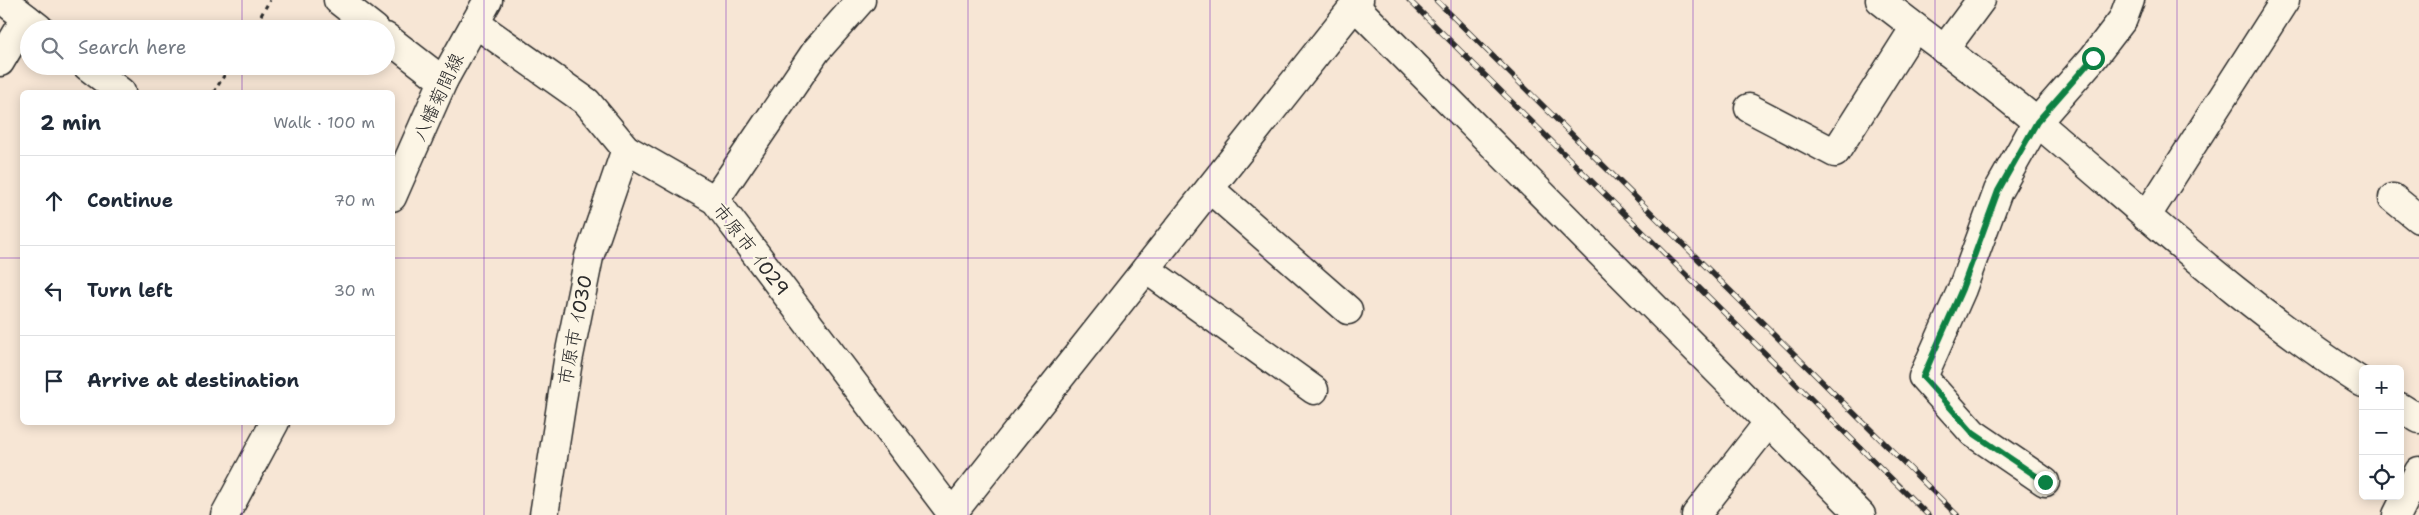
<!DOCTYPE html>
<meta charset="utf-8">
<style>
:root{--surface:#fff;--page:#f2f2f3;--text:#1f2937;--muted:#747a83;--line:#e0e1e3}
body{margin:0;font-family:"Shantell Sans","Klee One",sans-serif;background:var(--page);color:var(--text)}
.controls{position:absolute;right:15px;bottom:15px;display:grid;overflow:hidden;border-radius:8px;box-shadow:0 2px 12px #0003}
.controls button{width:45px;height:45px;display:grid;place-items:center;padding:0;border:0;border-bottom:1px solid var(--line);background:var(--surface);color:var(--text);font:25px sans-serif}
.stop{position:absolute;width:15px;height:15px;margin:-11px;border:4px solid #0b8043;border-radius:50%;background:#fff}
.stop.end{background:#0b8043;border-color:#fff;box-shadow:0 1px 5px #0008}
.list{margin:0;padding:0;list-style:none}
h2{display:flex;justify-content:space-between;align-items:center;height:65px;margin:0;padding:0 20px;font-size:21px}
h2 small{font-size:16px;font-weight:400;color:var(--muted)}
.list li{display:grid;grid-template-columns:32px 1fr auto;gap:15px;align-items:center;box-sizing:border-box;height:90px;padding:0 20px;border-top:1px solid var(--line)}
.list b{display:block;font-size:19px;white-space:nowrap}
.list em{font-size:16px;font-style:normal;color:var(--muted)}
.icon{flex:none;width:28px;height:28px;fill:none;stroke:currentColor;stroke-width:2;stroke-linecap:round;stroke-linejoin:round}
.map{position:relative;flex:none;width:2419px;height:515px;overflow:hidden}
.search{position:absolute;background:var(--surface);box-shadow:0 2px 12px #0003;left:20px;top:20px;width:375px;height:55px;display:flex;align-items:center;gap:12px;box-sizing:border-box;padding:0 18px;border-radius:28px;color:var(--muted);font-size:19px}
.panel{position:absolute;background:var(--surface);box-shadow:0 2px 12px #0003;left:20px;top:90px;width:375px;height:335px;border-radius:8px}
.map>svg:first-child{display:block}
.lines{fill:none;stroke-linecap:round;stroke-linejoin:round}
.street-casing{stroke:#2b2b2b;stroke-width:31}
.secondary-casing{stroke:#2b2b2b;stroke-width:31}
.path{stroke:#2b2b2b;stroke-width:3;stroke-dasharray:4 4;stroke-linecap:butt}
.street{stroke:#fcf5e5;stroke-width:28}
.secondary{stroke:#fcf5e5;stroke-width:28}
.rail-casing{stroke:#2b2b2b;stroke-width:5.5}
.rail{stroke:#fcf5e5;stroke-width:4;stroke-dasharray:11;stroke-linecap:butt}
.route{stroke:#0b8043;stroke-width:6}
.grid{fill:none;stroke:#7b2cbf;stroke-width:1;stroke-opacity:0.55}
.labels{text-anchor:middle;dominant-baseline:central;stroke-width:4;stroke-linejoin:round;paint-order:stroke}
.street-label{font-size:19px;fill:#2b2b2b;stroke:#fcf5e5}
</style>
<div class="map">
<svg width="2419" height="515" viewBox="0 0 2419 515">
<rect width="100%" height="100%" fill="#f7e6d5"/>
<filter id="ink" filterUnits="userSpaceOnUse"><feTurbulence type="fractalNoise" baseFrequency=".02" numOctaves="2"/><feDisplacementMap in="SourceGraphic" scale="10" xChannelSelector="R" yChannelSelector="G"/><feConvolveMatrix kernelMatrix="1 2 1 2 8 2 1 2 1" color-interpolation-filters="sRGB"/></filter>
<g filter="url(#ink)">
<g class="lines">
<defs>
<g id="street">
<polyline points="3,0 39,28"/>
<polyline points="338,0 375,29"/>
<path d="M1880 0C1932 41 1987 80 2038 123 2144 212 2246 308 2363 383"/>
<polyline points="1355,6 1861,515"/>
<polyline points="475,23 587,102 626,149 715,200 953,515"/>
<polyline points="386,37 443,81"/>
<polyline points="1944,50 1981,0"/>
<polyline points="0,62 26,18"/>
<polyline points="87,66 121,92"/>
<polyline points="1749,108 1835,153 1915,27"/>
<polyline points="1210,189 1348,310"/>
<polyline points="2393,198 2419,219"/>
<polyline points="715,200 816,51 861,0"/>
<polyline points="2146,217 2285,0"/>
<polyline points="1146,269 1314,390"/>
<polyline points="2400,407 2419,419"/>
<polyline points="2045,482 1973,433 1923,377 1962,289 1998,191 2037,122 2093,58 2123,19 2130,0"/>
<polyline points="544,515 568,361 589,257 626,149"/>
<polyline points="951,515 1359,0"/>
<polyline points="1696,515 1768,423"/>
<polyline points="2397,515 2419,471"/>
</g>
<g id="secondary">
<polyline points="392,197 443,81 488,0"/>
<polyline points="225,515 275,422"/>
</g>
</defs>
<use href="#street" class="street-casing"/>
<use href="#secondary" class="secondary-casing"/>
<g class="path">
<polyline points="253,29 270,0"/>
<polyline points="214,92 230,66"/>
</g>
<use href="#street" class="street"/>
<use href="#secondary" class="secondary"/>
<defs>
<g id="rail">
<polyline points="1409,0 1928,515"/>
<polyline points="1436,0 1957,515"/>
</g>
</defs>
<use href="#rail" class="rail-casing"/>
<use href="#rail" class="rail"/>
</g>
</g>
<g class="lines" filter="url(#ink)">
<polyline class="route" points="2045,482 1973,433 1923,377 1962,289 1998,191 2037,122 2093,58"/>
</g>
<path class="grid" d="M242 0V29M484 0V515M726 0V515M968 0V515M1210 0V515M1451 0V515M1693 0V515M1935 0V515M2177 0V515M242 66V92M0 258H22M392 258H2419M242 422V515"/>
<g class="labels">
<g class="street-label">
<text transform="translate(438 97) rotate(-65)">八幡菊間線</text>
<text transform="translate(751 249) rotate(52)">市原市 ｲ029</text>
<text transform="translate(575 330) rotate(-79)">市原市 ｲ030</text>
</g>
</g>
</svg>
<div class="controls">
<button>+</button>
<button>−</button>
<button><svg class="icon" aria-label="locate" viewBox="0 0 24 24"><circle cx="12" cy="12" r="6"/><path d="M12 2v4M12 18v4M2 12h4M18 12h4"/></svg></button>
</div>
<div class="stop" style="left:2093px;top:58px"></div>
<div class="stop end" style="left:2045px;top:482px"></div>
<div class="search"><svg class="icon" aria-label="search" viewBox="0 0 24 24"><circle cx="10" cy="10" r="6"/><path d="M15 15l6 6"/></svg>Search here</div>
<section class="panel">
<h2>2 min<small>Walk · 100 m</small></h2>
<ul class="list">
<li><svg class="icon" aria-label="ahead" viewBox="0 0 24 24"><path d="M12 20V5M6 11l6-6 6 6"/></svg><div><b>Continue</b></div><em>70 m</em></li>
<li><svg class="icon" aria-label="left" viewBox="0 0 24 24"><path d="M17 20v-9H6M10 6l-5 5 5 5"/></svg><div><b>Turn left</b></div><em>30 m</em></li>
<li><svg class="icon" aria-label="arrive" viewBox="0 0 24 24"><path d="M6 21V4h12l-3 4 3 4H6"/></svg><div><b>Arrive at destination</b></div></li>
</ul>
</section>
</div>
